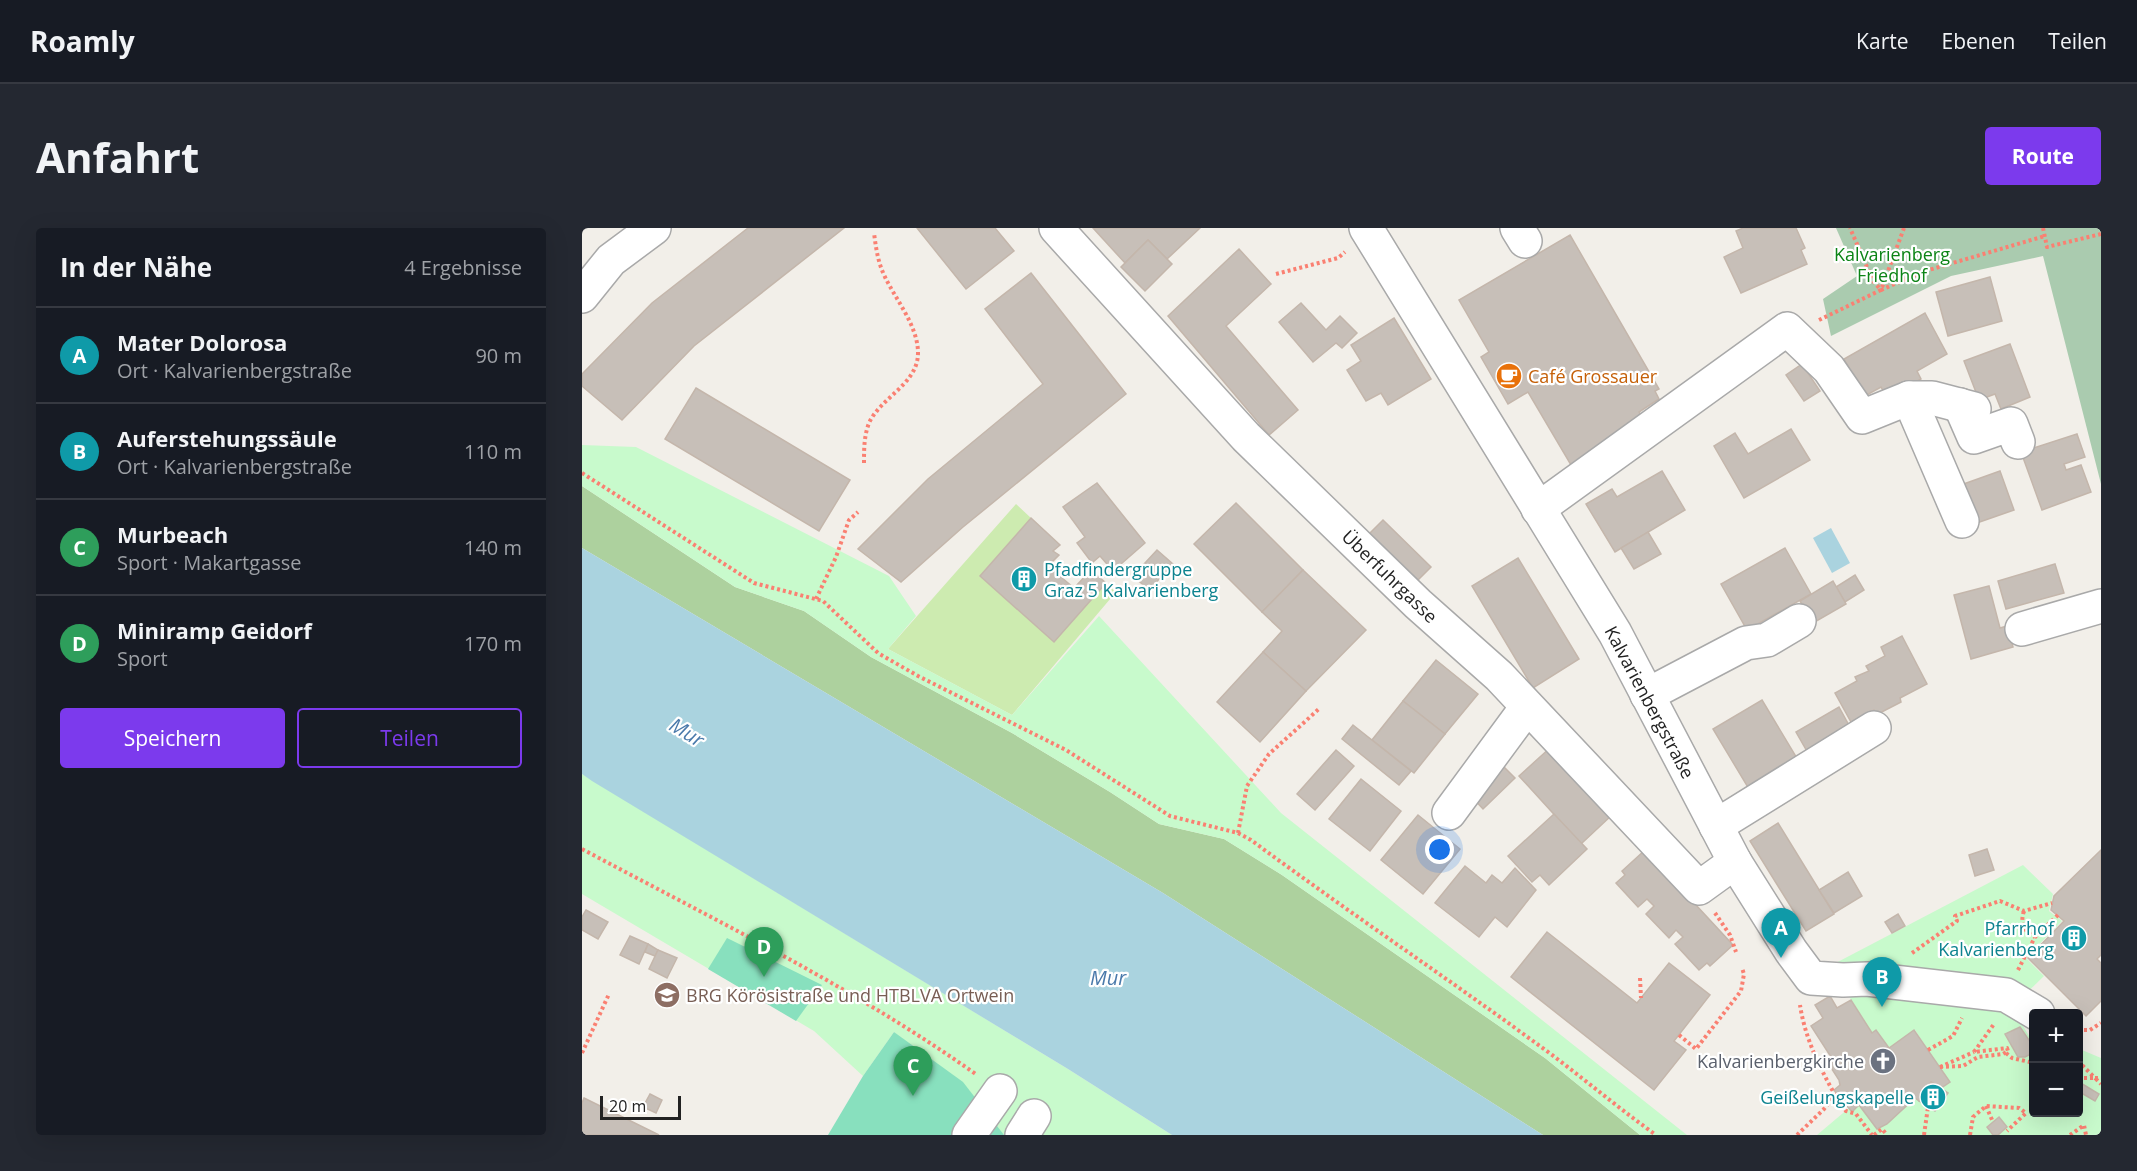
<!DOCTYPE html>
<html lang="de">
<meta charset="utf-8">
<style>
:root{--surface:#171b24;--page:#242831;--text:#f1f3f6;--muted:#9ea1a6;--line:#363941;--accent:#7c3aed}
body{margin:0;font-family:"Open Sans",sans-serif;background:var(--page);color:var(--text)}
.controls{position:absolute;right:18px;bottom:18px;display:grid;overflow:hidden;border-radius:6px;box-shadow:0 6px 24px #0002}
.controls button{width:54px;height:54px;display:grid;place-items:center;padding:0;border:0;border-bottom:2px solid var(--line);background:var(--surface);color:var(--text);font:30px sans-serif}
.scale{position:absolute;left:18px;bottom:15px;width:81px;box-sizing:border-box;padding-left:6px;border:3px solid #222;border-top:0;font-size:16px;line-height:21px;white-space:nowrap;color:#222;-webkit-text-stroke:4px #fff;paint-order:stroke}
.you{position:absolute;left:858px;top:622px;width:21px;height:21px;margin:-15px;border:4px solid #fff;border-radius:50%;background:#1a73e8;box-shadow:0 0 0 9px #1a73e833}
.badge{display:grid;place-items:center;width:39px;height:39px;border-radius:50%;background:var(--accent);color:#fff;font-size:20px;font-weight:700}
.pin{position:absolute;translate:-50% -50px;filter:drop-shadow(0 2px 3px #0008)}
.pin::after{content:'';position:absolute;top:32px;width:21px;height:18px;background:inherit;clip-path:polygon(0 0,100% 0,50% 100%)}
.list{margin:0;padding:0;list-style:none}
h2{display:flex;justify-content:space-between;align-items:center;height:78px;margin:0;padding:0 24px;font-size:26px}
h2 small{font-size:20px;font-weight:400;color:var(--muted)}
.list li{display:grid;grid-template-columns:39px 1fr auto;gap:18px;align-items:center;box-sizing:border-box;height:96px;padding:0 24px;border-top:2px solid var(--line)}
.list b{display:block;font-size:22px;white-space:nowrap}
.list p{margin:0;font-size:20px;white-space:nowrap;color:var(--muted)}
.list em{font-size:20px;font-style:normal;color:var(--muted)}
.actions{display:flex;gap:12px;padding:18px 24px}
.actions a{flex:1;padding:14px 0;border:2px solid var(--accent);border-radius:6px;text-align:center;font-size:21px;color:var(--accent)}
.actions .main{background:var(--accent);color:#fff}
.map{position:relative;flex:none;width:1519px;height:907px;overflow:hidden;border-radius:6px}
header{display:flex;align-items:center;gap:36px;box-sizing:border-box;height:84px;padding:0 30px;background:var(--surface);border-bottom:2px solid var(--line)}
header strong{font-size:28px}
nav{display:flex;gap:33px;margin-inline-start:auto;font-size:21px}
.intro{display:flex;align-items:center;justify-content:space-between;box-sizing:border-box;height:144px;padding:0 36px}
h1{margin:0;font-size:42px}
.button{padding:15px 27px;border-radius:6px;background:var(--accent);color:#fff;font-size:21px;font-weight:700}
main{display:flex;gap:36px;padding:0 36px}
aside{flex:1;background:var(--surface);border-radius:6px;box-shadow:0 6px 24px #0002}
.map>svg:first-child{display:block}
.grass{fill:#cdebb0}
.forest{fill:#add19e}
.cemetery{fill:#aacbaf}
.park{fill:#c8facc}
.pitch{fill:#88e0be}
.water{fill:#aad3df}
.building{fill:#c7bfb8;stroke:#c4b6ab;stroke-width:1.5}
.lines{fill:none;stroke-linecap:round;stroke-linejoin:round}
.minor-casing{stroke:#a9a9a9;stroke-width:36}
.path{stroke:#fa8072;stroke-width:4;stroke-dasharray:3 3;stroke-linecap:butt}
.minor{stroke:#fff;stroke-width:33}
.labels{text-anchor:middle;dominant-baseline:central;stroke-width:4.5;stroke-linejoin:round;paint-order:stroke}
.park-label{font-size:18px;fill:#0c8416;stroke:#fff}
.food-label{font-size:18px;fill:#c56008;stroke:#fff;text-anchor:start}
.culture-label{font-size:18px;fill:#0d838f;stroke:#fff;text-anchor:end}
.street-label{font-size:18px;fill:#222;stroke:#fff}
.education-label{font-size:18px;fill:#785e54;stroke:#fff;text-anchor:start}
.worship-label{font-size:18px;fill:#5b616d;stroke:#fff;text-anchor:end}
.water-label{font-size:20px;font-style:italic;fill:#4a7aab;stroke:#fff}
</style>
<header>
<strong>Roamly</strong>
<nav><a>Karte</a><a>Ebenen</a><a>Teilen</a></nav>
</header>
<div class="intro"><h1>Anfahrt</h1><a class="button">Route</a></div>
<main>
<aside>
<h2>In der Nähe<small>4 Ergebnisse</small></h2>
<ul class="list">
<li><span class="badge" style="background:#0f9aa8">A</span><div><b>Mater Dolorosa</b><p>Ort · Kalvarienbergstraße</p></div><em>90 m</em></li>
<li><span class="badge" style="background:#0f9aa8">B</span><div><b>Auferstehungssäule</b><p>Ort · Kalvarienbergstraße</p></div><em>110 m</em></li>
<li><span class="badge" style="background:#2e9e5b">C</span><div><b>Murbeach</b><p>Sport · Makartgasse</p></div><em>140 m</em></li>
<li><span class="badge" style="background:#2e9e5b">D</span><div><b>Miniramp Geidorf</b><p>Sport</p></div><em>170 m</em></li>
</ul>
<div class="actions"><a class="main">Speichern</a><a>Teilen</a></div>
</aside>
<div class="map">
<svg width="1519" height="907" viewBox="0 0 1519 907">
<rect width="100%" height="100%" fill="#f2efe9"/>
<polygon class="grass" points="434,276 449,290 398,348 471,413 524,355 534,364 430,487 306,421"/>
<polygon class="forest" points="0,258 153,359 222,383 289,429 430,505 528,564 577,596 642,611 700,647 963,830 1058,907 961,907 581,665 0,320"/>
<polygon class="cemetery" points="1254,0 1519,0 1519,256 1461,28 1369,48 1249,108 1241,71 1275,48"/>
<g class="park">
<polygon points="0,217 54,219 307,348 334,388 306,421 430,487 517,388 699,585 1105,907 1058,907 963,830 700,647 642,611 577,596 528,564 430,505 289,429 222,383 153,359 0,258"/>
<polygon points="0,546 486,841 590,907 422,907 312,804 281,848 232,803 0,666"/>
<polygon points="1441,637 1471,666 1467,683 1480,693 1444,730 1462,748 1430,779 1451,815 1452,884 1496,884 1496,824 1500,822 1519,830 1519,907 1235,907 1267,880 1270,883 1277,877 1295,901 1305,896 1333,870 1353,883 1365,865 1359,860 1367,854 1333,802 1307,820 1294,803 1290,805 1248,738"/>
</g>
<g class="pitch">
<polygon points="145,710 240,757 214,793 126,741"/>
<polygon points="312,804 381,854 422,907 246,907 281,848"/>
</g>
<g class="water">
<polygon points="1249,300 1268,335 1250,345 1231,310"/>
<polygon points="0,320 581,665 961,907 590,907 486,841 10,553 0,546"/>
</g>
<g class="building">
<polygon points="166,0 262,0 112,118 40,192 0,158 0,146 70,75"/>
<polygon points="335,0 413,0 432,23 384,61"/>
<polygon points="511,0 618,0 585,31 566,12 543,35"/>
<polygon points="1161,0 1214,0 1223,20 1219,22 1225,36 1159,65 1142,29 1161,20 1154,3"/>
<polygon points="988,7 1077,161 1073,163 1077,171 1057,184 1063,193 989,237 946,164 926,176 899,129 907,124 877,72"/>
<polygon points="566,12 590,36 563,63 539,39"/>
<polygon points="657,21 689,56 644,98 716,182 687,207 586,88"/>
<polygon points="449,45 544,166 381,299 319,354 276,321 346,251 461,156 403,81"/>
<polygon points="1408,49 1420,93 1366,108 1354,64"/>
<polygon points="719,75 744,102 758,88 775,105 760,120 754,115 731,134 697,94"/>
<polygon points="1343,85 1365,126 1335,143 1339,151 1305,170 1299,159 1283,168 1262,131"/>
<polygon points="812,90 849,151 806,177 799,165 784,173 765,142 779,133 769,117"/>
<polygon points="1428,116 1448,169 1419,181 1413,166 1397,172 1382,133"/>
<polygon points="1220,136 1238,163 1222,173 1204,147"/>
<polygon points="114,160 268,252 237,303 83,211"/>
<polygon points="1209,201 1228,232 1162,270 1132,218 1153,205 1166,226"/>
<polygon points="1495,206 1503,229 1482,236 1484,242 1499,237 1509,264 1460,282 1439,224"/>
<polygon points="1080,243 1103,282 1033,324 1004,276 1030,261 1035,269"/>
<polygon points="1418,243 1432,282 1389,297 1376,258"/>
<polygon points="515,255 563,315 531,343 518,328 510,335 495,315 503,309 481,279"/>
<polygon points="654,275 721,342 680,384 612,316"/>
<polygon points="449,290 478,317 471,323 477,327 466,338 492,360 509,342 524,355 472,414 398,348"/>
<polygon points="801,292 849,339 829,359 781,312"/>
<polygon points="1066,304 1079,326 1052,341 1039,320"/>
<polygon points="1203,320 1229,366 1165,402 1139,356"/>
<polygon points="575,322 591,336 567,362 551,348"/>
<polygon points="936,330 997,431 951,460 890,358"/>
<polygon points="1473,336 1482,365 1424,381 1416,353"/>
<polygon points="721,342 784,402 724,463 681,424 700,403 680,384"/>
<polygon points="1273,347 1282,362 1263,374 1254,359"/>
<polygon points="1251,353 1264,376 1231,395 1218,373"/>
<polygon points="1407,358 1418,400 1425,398 1431,419 1389,431 1372,367"/>
<polygon points="1320,408 1345,456 1318,470 1319,474 1294,487 1292,482 1269,494 1253,465 1275,453 1273,449 1287,443 1284,438 1303,428 1299,419"/>
<polygon points="681,424 724,463 678,514 635,474"/>
<polygon points="854,432 896,466 863,506 821,473"/>
<polygon points="1180,472 1216,532 1167,561 1131,501"/>
<polygon points="821,473 863,506 832,545 790,512"/>
<polygon points="1257,479 1269,501 1226,525 1214,504"/>
<polygon points="771,497 829,543 817,557 760,511"/>
<polygon points="969,519 1031,586 999,616 937,548"/>
<polygon points="754,522 772,538 733,582 715,566"/>
<polygon points="915,532 933,550 901,581 888,567"/>
<polygon points="779,551 819,583 788,623 747,591"/>
<polygon points="972,586 1005,621 967,657 958,647 950,654 926,628"/>
<polygon points="836,587 878,621 841,666 799,632"/>
<polygon points="1196,595 1252,686 1224,703 1168,613"/>
<polygon points="1405,621 1412,642 1393,648 1387,627"/>
<polygon points="1063,622 1151,717 1128,738 1125,735 1117,742 1093,716 1101,709 1094,702 1087,710 1064,686 1072,678 1065,671 1056,679 1034,655 1043,647 1040,643"/>
<polygon points="1519,622 1519,727 1515,731 1519,735 1519,773 1504,788 1446,730 1482,693 1469,682 1472,668"/>
<polygon points="883,638 904,655 910,647 920,655 933,640 954,662 925,699 913,689 897,709 853,675"/>
<polygon points="1266,644 1280,668 1252,685 1237,662"/>
<polygon points="4,682 26,694 16,711 0,702 0,689"/>
<polygon points="1316,686 1323,698 1310,705 1303,694"/>
<polygon points="965,704 1055,775 1087,735 1128,767 1092,813 1104,822 1072,862 929,749"/>
<polygon points="48,708 66,716 57,736 38,727"/>
<polygon points="66,716 76,722 73,728 63,724"/>
<polygon points="76,722 95,730 85,750 67,741"/>
<polygon points="1248,768 1255,780 1269,772 1290,805 1294,802 1307,820 1332,802 1368,854 1359,860 1349,854 1337,873 1333,870 1305,896 1295,901 1277,877 1270,884 1252,862 1258,857 1257,852 1246,835 1251,832 1229,798 1241,790 1233,777"/>
<polygon points="1438,799 1449,815 1450,821 1447,827 1443,829 1436,829 1423,806"/>
<polygon points="1349,854 1366,865 1353,883 1337,873"/>
<polygon points="1497,854 1517,866 1513,873 1496,863"/>
<polygon points="68,866 80,872 74,885 61,879"/>
<polygon points="2,870 77,907 0,907 0,875"/>
<polygon points="1417,889 1425,899 1416,907 1411,907 1405,899"/>
</g>
<g class="lines">
<defs>
<g id="minor">
<polyline points="474,0 664,209 836,376 917,448 1117,660 1153,634"/>
<polyline points="784,0 1033,405 1153,634 1209,723 1229,750 1261,752 1285,751 1424,767 1456,786"/>
<polyline points="935,0 943,13"/>
<polyline points="0,68 29,32 72,0"/>
<polyline points="1327,170 1380,293"/>
<polyline points="1378,177 1392,209 1429,196 1436,214"/>
<polyline points="956,281 1205,101 1247,141 1280,189 1327,170 1350,170 1392,181"/>
<polyline points="1440,401 1519,378"/>
<polyline points="1065,467 1164,415 1185,412 1217,393"/>
<polyline points="867,585 945,479"/>
<polyline points="1134,598 1292,500"/>
<polyline points="387,907 418,863"/>
<polyline points="440,907 452,888"/>
</g>
</defs>
<use href="#minor" class="minor-casing"/>
<g class="path">
<polyline points="1322,0 1299,62 1340,44 1463,8"/>
<polyline points="1461,0 1465,19 1519,6"/>
<polyline points="694,46 756,30 763,24"/>
<polyline points="1237,92 1299,62 1291,53 1268,0"/>
<path d="M282 235C282 221 282 208 287 195 299 169 336 156 336 125 336 98 314 72 303 49 296 35 294 20 292 5"/>
<path d="M0 245 172 355 241 373 296 425 336 448 484 522 588 588 656 605 669 612C762 681 858 745 951 813 993 843 1032 877 1074 907"/>
<polyline points="234,371 254,329 267,292 276,284"/>
<polyline points="656,605 665,558 687,526 738,480"/>
<path d="M0 621C133 692 271 759 395 847"/>
<path d="M1442 683C1438 695 1441 703 1453 709"/>
<polyline points="1133,685 1148,707 1154,724"/>
<polyline points="1330,725 1375,693 1373,688 1418,673 1442,683 1470,675"/>
<polyline points="1436,742 1453,709 1476,687"/>
<polyline points="1058,750 1059,770"/>
<polyline points="1496,802 1508,802 1519,795"/>
<polyline points="1097,807 1114,821 1159,763 1162,746 1160,740"/>
<polyline points="1346,822 1371,808 1380,790"/>
<polyline points="0,825 27,766"/>
<polyline points="1424,825 1430,830 1452,835"/>
<polyline points="1496,833 1513,850 1519,850"/>
<polyline points="1358,839 1381,838 1396,829 1421,826 1426,823 1425,820 1392,824 1412,796"/>
<polyline points="1358,839 1392,824"/>
<polyline points="1496,850 1513,850 1519,856"/>
<polyline points="1253,867 1264,883 1274,886 1290,907"/>
<polyline points="1404,878 1411,894"/>
<path d="M1215 907 1242 881 1253 867C1237 838 1223 810 1218 777"/>
<polyline points="1292,907 1300,901 1305,907"/>
<polyline points="1342,907 1346,879"/>
<polyline points="1388,907 1391,889 1404,878 1437,880 1444,885 1425,903"/>
<polyline points="1488,907 1502,897 1504,907"/>
</g>
<use href="#minor" class="minor"/>
</g>
<defs>
<symbol id="cafe-disc" viewBox="-11 -11 22 22"><circle r="9.5" fill="#e8710a" stroke="#fff"/><path d="M-5.5-4.5H6V0H3Q3 3.5 0 3.5H-2.5Q-5.5 3.5-5.5 0ZM3-3.2v2h1.7v-2ZM-6 4.5H4V6H-6Z" fill="#fff"/></symbol>
<symbol id="building-disc" viewBox="-11 -11 22 22"><circle r="9.5" fill="#0f9aa8" stroke="#fff"/><path d="M-4-6H4V6H1V3H-1V6H-4ZM-2.5-4.3h1.7v1.8h-1.7ZM.8-4.3h1.7v1.8H.8ZM-2.5-1h1.7V.8h-1.7ZM.8-1h1.7V.8H.8Z" fill="#fff"/></symbol>
<symbol id="school-disc" viewBox="-11 -11 22 22"><circle r="9.5" fill="#8d6e63" stroke="#fff"/><path d="M0-5L7-2L0 1L-7-2ZM-4 1L0 2.5L4 1V4Q0 6-4 4Z" fill="#fff"/></symbol>
<symbol id="church-disc" viewBox="-11 -11 22 22"><circle r="9.5" fill="#6b7280" stroke="#fff"/><path d="M-1.2-6h2.4v3.5h3.3v2.4h-3.3V6h-2.4V-.1h-3.3v-2.4h3.3Z" fill="#fff"/></symbol>
</defs>
<g fill-rule="evenodd">
<use href="#cafe-disc" x="912" y="133" width="30" height="30"/>
<use href="#building-disc" x="427" y="336" width="30" height="30"/>
<use href="#building-disc" x="1477" y="695" width="30" height="30"/>
<use href="#school-disc" x="70" y="752" width="30" height="30"/>
<use href="#church-disc" x="1286" y="818" width="30" height="30"/>
<use href="#building-disc" x="1336" y="854" width="30" height="30"/>
</g>
<g class="labels">
<g class="park-label">
<text x="1310" y="26">Kalvarienberg<tspan x="1310" dy="21">Friedhof</tspan></text>
</g>
<g class="food-label">
<text x="946" y="148">Café Grossauer</text>
</g>
<g class="culture-label">
<text x="462" y="341" text-anchor="start">Pfadfindergruppe<tspan x="462" dy="21">Graz 5 Kalvarienberg</tspan></text>
<text x="1472" y="700">Pfarrhof<tspan x="1472" dy="21">Kalvarienberg</tspan></text>
<text x="1332" y="869">Geißelungskapelle</text>
</g>
<g class="street-label">
<text transform="translate(808 348) rotate(44)">Überfuhrgasse</text>
<text transform="translate(1068 474) rotate(62)">Kalvarienbergstraße</text>
</g>
<g class="education-label">
<text x="104" y="767">BRG Körösistraße und HTBLVA Ortwein</text>
</g>
<g class="worship-label">
<text x="1282" y="833">Kalvarienbergkirche</text>
</g>
<g class="water-label">
<text transform="translate(105 504) rotate(31)">Mur</text>
<text x="526" y="749">Mur</text>
</g>
</g>
</svg>
<div class="controls">
<button>+</button>
<button>−</button>
</div>
<div class="scale">20 m</div>
<div class="you"></div>
<div class="pin badge" style="left:1199px;top:730px;background:#0f9aa8">A</div>
<div class="pin badge" style="left:1300px;top:779px;background:#0f9aa8">B</div>
<div class="pin badge" style="left:331px;top:868px;background:#2e9e5b">C</div>
<div class="pin badge" style="left:182px;top:749px;background:#2e9e5b">D</div>
</div>
</main>
